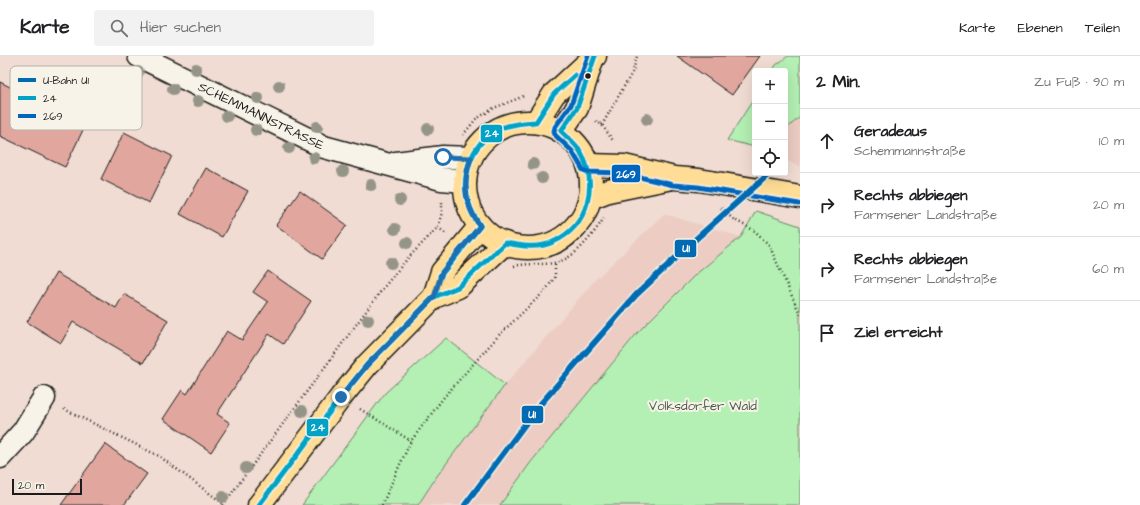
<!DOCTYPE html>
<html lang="de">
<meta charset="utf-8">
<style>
:root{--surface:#fff;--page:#f2f2f2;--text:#202124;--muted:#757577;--line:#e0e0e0}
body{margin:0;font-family:"Architects Daughter",sans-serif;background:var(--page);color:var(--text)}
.controls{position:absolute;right:12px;top:12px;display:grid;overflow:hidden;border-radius:4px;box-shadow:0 4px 16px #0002}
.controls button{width:36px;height:36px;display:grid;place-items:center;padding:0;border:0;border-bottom:1px solid var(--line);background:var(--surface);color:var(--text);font:20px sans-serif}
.scale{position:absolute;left:12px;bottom:10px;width:70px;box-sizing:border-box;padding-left:4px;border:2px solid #1c1c1c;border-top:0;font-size:11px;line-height:14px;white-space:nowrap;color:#1c1c1c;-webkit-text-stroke:3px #f7f3e8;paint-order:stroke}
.stop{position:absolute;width:12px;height:12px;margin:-9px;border:3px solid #1f6fb2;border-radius:50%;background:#fff}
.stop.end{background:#1f6fb2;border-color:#fff;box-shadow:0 1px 4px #0008}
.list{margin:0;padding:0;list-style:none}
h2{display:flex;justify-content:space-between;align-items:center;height:52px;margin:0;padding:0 16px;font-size:17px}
h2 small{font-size:13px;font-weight:400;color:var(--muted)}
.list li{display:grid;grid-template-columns:26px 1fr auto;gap:12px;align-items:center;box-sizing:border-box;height:64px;padding:0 16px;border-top:1px solid var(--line)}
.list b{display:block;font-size:15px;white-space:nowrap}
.list p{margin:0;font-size:13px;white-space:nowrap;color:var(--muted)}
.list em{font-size:13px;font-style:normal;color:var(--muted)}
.icon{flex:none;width:22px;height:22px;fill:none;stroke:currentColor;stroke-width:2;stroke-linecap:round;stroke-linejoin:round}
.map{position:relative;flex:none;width:800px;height:449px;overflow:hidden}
header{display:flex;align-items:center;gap:24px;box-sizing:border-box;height:56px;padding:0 20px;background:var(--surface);border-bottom:1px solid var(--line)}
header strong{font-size:19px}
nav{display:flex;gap:22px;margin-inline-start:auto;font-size:14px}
.search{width:280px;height:36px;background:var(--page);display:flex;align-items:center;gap:10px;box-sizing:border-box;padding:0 14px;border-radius:4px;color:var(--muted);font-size:15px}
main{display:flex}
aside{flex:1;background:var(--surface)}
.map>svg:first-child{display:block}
.built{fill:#ecccc3}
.green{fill:#b4efb3;stroke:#688668}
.building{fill:#e1a79f;stroke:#1c1c1c}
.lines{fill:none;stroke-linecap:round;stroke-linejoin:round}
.minor-casing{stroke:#1c1c1c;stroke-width:25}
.major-casing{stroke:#1c1c1c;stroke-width:25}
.path{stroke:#1c1c1c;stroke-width:2.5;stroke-dasharray:1 3;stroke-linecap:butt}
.minor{stroke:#f7f3e8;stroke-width:22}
.major{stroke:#ffdd96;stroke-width:22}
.bus-1-casing{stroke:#f7f3e8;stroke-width:8}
.bus-2-casing{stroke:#f7f3e8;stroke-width:8}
.bus-1{stroke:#01a2c5;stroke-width:5}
.bus-2{stroke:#0065bd;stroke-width:5}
.metro-1-casing{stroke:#f7f3e8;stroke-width:9}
.metro-1{stroke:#006ab3;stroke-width:6}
.tree{fill:#959587}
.route{stroke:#1f6fb2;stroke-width:5}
.bus-dot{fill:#1c1c1c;stroke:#f7f3e8;stroke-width:1.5}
.labels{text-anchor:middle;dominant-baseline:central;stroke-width:4;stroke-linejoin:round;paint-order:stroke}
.street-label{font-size:13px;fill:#1c1c1c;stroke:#f7f3e8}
.park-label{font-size:13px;fill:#4a5b49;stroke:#f7f3e8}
.key{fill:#f7f3e8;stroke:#b5b2ab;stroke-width:1}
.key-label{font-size:11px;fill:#1c1c1c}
.line-badge{stroke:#f7f3e8;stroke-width:1.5}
.badge-label{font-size:11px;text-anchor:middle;font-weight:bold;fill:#fff}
</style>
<header>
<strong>Karte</strong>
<div class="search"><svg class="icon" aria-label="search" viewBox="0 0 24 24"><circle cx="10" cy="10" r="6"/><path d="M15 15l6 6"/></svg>Hier suchen</div>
<nav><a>Karte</a><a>Ebenen</a><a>Teilen</a></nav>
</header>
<main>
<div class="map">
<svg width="800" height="449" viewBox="0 0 800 449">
<rect width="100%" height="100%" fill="#f0dcd2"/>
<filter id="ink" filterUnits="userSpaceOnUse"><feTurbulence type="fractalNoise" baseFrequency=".025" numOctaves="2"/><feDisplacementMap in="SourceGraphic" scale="8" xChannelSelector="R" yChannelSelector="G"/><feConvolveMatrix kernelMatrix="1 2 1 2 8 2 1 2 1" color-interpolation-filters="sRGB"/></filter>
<g filter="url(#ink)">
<g class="built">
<polygon points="800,61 800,111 785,104 785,74"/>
<polygon points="664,158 741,181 695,219 638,276 531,406 500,449 418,449 437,420 505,329 595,224"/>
</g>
<g class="green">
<polygon points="788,0 800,0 800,61 785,74 785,15 772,15 776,9"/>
<polygon points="755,41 755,91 727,84"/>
<polygon points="756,155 800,170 800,449 500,449 531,406 638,276 695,219 741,181"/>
<polygon points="446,282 505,329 437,420 418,449 302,449 385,337"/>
</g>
<g class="building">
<polygon points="677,0 760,0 732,39"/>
<polygon points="0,26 26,39 23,45 83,74 65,111 0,80"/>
<polygon points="124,76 172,100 149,147 101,123"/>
<polygon points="206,112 248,135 222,181 180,158"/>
<polygon points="300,135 347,169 322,203 276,169"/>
<polygon points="268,215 311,245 283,288 269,278 217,358 230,367 211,396 163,363 182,334 187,338 227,275 242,284 268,246 253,236"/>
<polygon points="56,217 116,252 124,238 168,264 143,307 73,266 61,287 27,266"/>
<polygon points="105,388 147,418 124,449 61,449"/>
</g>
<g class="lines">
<defs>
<g id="minor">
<polyline points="139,0 324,91 441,123 465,125"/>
<polyline points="396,107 443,101 471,102"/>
<polyline points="0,401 23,376 44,342"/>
</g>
<g id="major">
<polyline points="536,66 554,38 595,0"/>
<circle cx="528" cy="129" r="63"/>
<polyline points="561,75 577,52 592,4"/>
<polyline points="588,109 624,110 674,122 699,124 800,141"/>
<polyline points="590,142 608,135 667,123"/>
<polyline points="434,241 442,216 480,170"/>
<polyline points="259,449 341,341 367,309 434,241 458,231 505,187"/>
</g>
</defs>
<use href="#minor" class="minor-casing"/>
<use href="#major" class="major-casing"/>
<g class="path">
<polyline points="596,65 602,69 614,86"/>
<polyline points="602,69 633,15 637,0"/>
<polyline points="463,79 476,63 494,52 524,40"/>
<polyline points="721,152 733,163 755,175 769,189 800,258"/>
<polyline points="438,171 445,177"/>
<path d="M514 210C527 207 541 209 554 207 576 203 593 178 604 162"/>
<polyline points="64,353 159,400 224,448"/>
<polyline points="360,353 411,385"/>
<polyline points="223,449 384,231 408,202 438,171 442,156 442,145"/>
<polyline points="382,449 397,415 411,385 444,341 499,279 545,235 555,221 555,207"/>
</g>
<use href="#minor" class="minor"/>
<use href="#major" class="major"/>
<defs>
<g id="bus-1">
<path d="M440 220 480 170C477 164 472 158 470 151 459 123 470 89 497 74 509 68 523 67 536 66L554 38 575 19"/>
<path d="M259 449 341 341 367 309 434 241 458 231 505 187C521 190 538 193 553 186 589 170 599 127 580 95 576 88 567 81 561 75L577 52 595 0"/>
</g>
<polyline id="bus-2" points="588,0 571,49 555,71 554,75 555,79 572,95 583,114 588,116 623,117 673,129 698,131 799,148"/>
</defs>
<use href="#bus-1" class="bus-1-casing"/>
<use href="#bus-2" class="bus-2-casing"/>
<use href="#bus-1" class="bus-1"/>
<use href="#bus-2" class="bus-2"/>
<defs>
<polyline id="metro-1" points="465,449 537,352 636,239 697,182 770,117"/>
</defs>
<use href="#metro-1" class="metro-1-casing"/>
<use href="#metro-1" class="metro-1"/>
</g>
<g class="tree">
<circle cx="196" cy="13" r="6"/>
<circle cx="138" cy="16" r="6"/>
<circle cx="279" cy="30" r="6"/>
<circle cx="173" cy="33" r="6"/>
<circle cx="258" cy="42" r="6"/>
<circle cx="198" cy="45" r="6"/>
<circle cx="227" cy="60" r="6"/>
<circle cx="647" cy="63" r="6"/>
<circle cx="317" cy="71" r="6"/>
<circle cx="428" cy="73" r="6"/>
<circle cx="256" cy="74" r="6"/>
<circle cx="289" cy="92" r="6"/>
<circle cx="314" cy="102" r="6"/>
<circle cx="533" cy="108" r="6"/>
<circle cx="343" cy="115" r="6"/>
<circle cx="542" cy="122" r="6"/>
<circle cx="371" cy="129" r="6"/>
<circle cx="400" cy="144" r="6"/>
<circle cx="395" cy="173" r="6"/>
<circle cx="407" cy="187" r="6"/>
<circle cx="391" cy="207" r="6"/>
<circle cx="368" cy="264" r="6"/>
<circle cx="302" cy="355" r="6"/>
<circle cx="246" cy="412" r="6"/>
<circle cx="223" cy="441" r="6"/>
</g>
</g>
<g class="lines" filter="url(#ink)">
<path class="route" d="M341 341 367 309 434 241 442 216 480 170C464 149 462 127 471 102L443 101"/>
</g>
<circle class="bus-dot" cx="588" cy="20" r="3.5"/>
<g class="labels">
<g class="street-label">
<text transform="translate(261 60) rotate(26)">SCHEMMANNSTRASSE</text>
</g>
<g class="park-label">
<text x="703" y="350">Volksdorfer Wald</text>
</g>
</g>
<rect x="10" y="10" width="132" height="64" rx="6" class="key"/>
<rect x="18" y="22" width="18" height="4" fill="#006ab3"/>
<rect x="18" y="40" width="18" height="4" fill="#01a2c5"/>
<rect x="18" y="58" width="18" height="4" fill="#0065bd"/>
<g class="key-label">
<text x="43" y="28">U-Bahn U1</text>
<text x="43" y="46">24</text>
<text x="43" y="64">269</text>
</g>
<g class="line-badge">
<rect x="480" y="68" width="23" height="19" rx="4" fill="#01a2c5"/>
<rect x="611" y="108" width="30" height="19" rx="4" fill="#0065bd"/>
<rect x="674" y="183" width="23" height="19" rx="4" fill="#006ab3"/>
<rect x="521" y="349" width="23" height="19" rx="4" fill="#006ab3"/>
<rect x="306" y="362" width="23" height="19" rx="4" fill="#01a2c5"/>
</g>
<g class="badge-label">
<text x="492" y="81">24</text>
<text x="626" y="122">269</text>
<text x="686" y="196">U1</text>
<text x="532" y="362">U1</text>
<text x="318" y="375">24</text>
</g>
</svg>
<div class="controls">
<button>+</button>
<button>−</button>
<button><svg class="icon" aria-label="locate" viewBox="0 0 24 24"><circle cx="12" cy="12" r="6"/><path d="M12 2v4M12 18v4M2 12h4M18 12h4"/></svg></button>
</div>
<div class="scale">20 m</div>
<div class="stop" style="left:443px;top:101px"></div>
<div class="stop end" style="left:341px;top:341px"></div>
</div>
<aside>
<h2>2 Min.<small>Zu Fuß · 90 m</small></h2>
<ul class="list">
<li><svg class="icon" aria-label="ahead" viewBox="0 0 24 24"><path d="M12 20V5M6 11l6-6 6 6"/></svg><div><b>Geradeaus</b><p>Schemmannstraße</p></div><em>10 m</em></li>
<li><svg class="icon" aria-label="right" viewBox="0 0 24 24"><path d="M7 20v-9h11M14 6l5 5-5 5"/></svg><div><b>Rechts abbiegen</b><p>Farmsener Landstraße</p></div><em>20 m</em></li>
<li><svg class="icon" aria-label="right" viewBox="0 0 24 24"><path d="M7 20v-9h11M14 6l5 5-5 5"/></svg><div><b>Rechts abbiegen</b><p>Farmsener Landstraße</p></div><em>60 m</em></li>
<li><svg class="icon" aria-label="arrive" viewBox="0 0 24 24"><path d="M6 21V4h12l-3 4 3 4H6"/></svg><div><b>Ziel erreicht</b></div></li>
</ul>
</aside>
</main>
